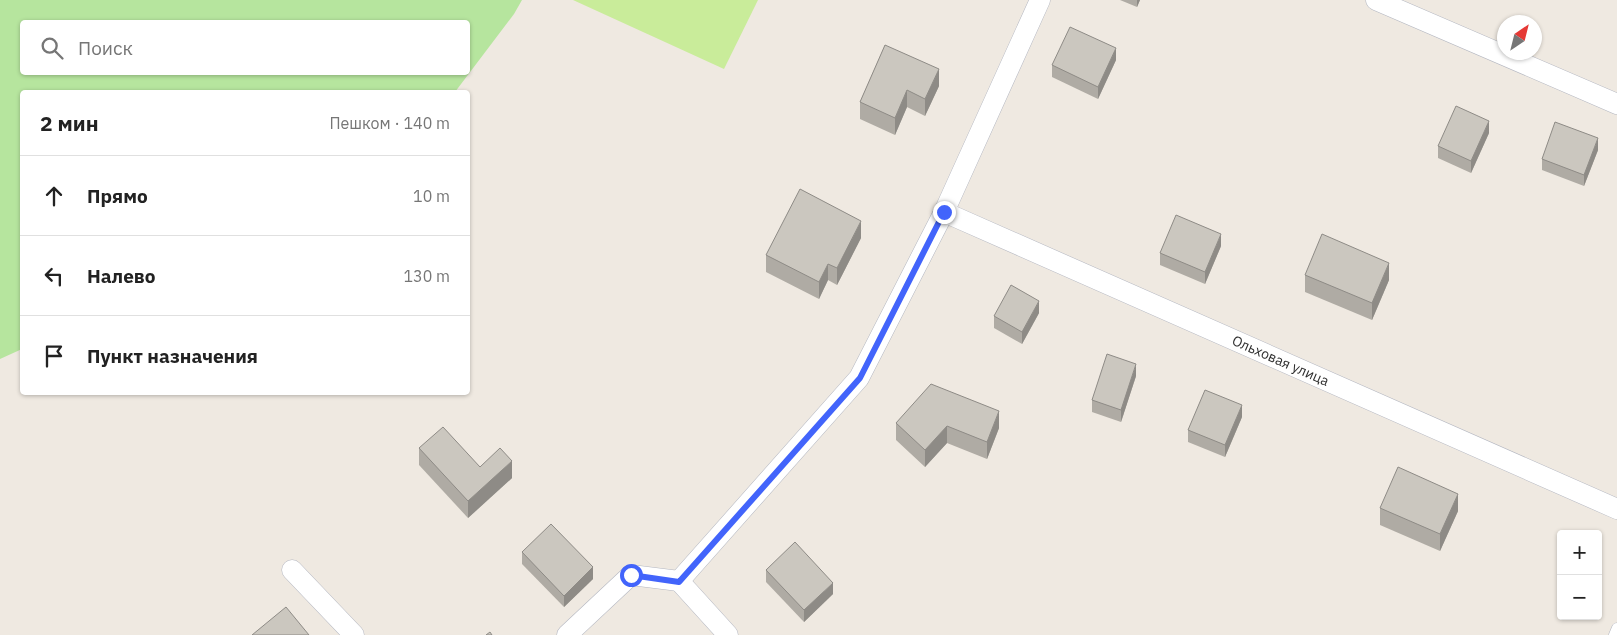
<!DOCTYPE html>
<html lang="ru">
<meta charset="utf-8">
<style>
:root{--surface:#fff;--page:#f6f6f6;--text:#222;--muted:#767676;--line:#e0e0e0}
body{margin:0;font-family:"IBM Plex Sans",sans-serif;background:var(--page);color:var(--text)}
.controls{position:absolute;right:15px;bottom:15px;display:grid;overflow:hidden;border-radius:5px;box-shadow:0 1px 4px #0004}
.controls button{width:45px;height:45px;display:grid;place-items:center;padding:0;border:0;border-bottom:1px solid var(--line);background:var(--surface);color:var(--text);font:25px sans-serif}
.compass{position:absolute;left:1497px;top:15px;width:45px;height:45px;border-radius:50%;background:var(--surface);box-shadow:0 1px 4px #0004;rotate:35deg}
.stop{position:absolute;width:15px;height:15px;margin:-11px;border:4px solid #4264fb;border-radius:50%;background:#fff}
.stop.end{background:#4264fb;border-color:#fff;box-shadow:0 1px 5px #0008}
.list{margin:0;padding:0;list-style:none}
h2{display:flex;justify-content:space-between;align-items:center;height:65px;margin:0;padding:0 20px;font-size:21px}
h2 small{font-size:16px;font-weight:400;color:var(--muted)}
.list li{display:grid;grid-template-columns:32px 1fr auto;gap:15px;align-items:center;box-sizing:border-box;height:80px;padding:0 20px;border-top:1px solid var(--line)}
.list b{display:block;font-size:19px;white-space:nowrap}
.list em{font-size:16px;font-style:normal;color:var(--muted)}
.icon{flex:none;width:28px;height:28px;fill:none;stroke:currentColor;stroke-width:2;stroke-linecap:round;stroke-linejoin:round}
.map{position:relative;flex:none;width:1617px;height:635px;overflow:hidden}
.search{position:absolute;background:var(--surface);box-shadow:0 1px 4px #0004;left:20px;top:20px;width:450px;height:55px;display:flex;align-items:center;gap:12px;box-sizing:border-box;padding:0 18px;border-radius:5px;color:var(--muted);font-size:19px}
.panel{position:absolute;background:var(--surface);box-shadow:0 1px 4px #0004;left:20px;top:90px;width:450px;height:305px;border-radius:5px}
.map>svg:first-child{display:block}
.green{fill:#b6e59e;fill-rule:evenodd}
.pitch{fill:#c9ec9a}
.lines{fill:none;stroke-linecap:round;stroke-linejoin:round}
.service-casing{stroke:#b4b7c1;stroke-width:11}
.minor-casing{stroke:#b4b7c1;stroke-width:21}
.service{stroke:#fff;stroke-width:10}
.minor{stroke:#fff;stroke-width:20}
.wall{fill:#afaba4}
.shaded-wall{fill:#8e8b86}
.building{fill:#cbc7bf;stroke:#8e8b86}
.route{stroke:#4264fb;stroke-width:6}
.labels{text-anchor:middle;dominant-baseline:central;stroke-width:4.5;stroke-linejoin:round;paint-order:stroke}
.street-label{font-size:14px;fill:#2e2e2e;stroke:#fff}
</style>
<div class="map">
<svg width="1617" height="635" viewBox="0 0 1617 635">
<rect width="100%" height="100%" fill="#efe9e1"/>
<path class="green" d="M0 0H522L514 14 455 92H22V349L0 359ZM22 22H468V72H22Z"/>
<polygon class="pitch" points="573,0 758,0 724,69"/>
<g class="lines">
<defs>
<polyline id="service" points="1614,635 1617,628"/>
<g id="minor">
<polyline points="1376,0 1617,104"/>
<path id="s1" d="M944 212 1617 509"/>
<polyline points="292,570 354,635"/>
<polyline points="679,581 859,378 944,212 1040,0"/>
<polyline points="679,581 728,635"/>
<polyline points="567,635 631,575 679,581"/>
</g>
</defs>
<use href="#service" class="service-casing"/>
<use href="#minor" class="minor-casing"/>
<use href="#service" class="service"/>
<use href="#minor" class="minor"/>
</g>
<g class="wall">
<polygon points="1120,0 1140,0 1137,7"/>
<polygon points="885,45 939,86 925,116 907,107 895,135 860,119 860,102"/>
<polygon points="1116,60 1098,99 1052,77 1052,65"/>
<polygon points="1489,133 1471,173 1438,158 1438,146"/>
<polygon points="1598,150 1584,186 1542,170 1542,159"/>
<polygon points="861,238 837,285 828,280 819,299 766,272 766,255"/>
<polygon points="1221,246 1205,284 1160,265 1160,253"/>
<polygon points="1305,275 1389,280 1372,320 1305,292"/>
<polygon points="1039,313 1022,344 994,328 994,316"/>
<polygon points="1136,376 1121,422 1092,412 1092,400"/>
<polygon points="1242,417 1225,457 1188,442 1188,430"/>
<polygon points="896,423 999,428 987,459 947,443 925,467 896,440"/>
<polygon points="419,448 480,467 512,478 468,518 419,465"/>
<polygon points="1380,508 1458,511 1440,551 1380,525"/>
<polygon points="522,552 593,579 564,607 522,564"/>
<polygon points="766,570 833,594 804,622 766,582"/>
</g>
<g class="shaded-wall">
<polygon points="1137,0 1140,0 1137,7"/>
<polygon points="1116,48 1116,60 1098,99 1098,87"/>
<polygon points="939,69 939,86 925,116 925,99"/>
<polygon points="907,90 907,107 895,135 895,118"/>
<polygon points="1489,121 1489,133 1471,173 1471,161"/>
<polygon points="1598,138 1598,150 1584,186 1584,175"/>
<polygon points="861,221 861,238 837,285 837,268"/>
<polygon points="1221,234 1221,246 1205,284 1205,272"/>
<polygon points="1389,263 1389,280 1372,320 1372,303"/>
<polygon points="828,264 828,280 819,299 819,282"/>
<polygon points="1039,301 1039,313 1022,344 1022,332"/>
<polygon points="1136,364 1136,376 1121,422 1121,410"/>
<polygon points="1242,405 1242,417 1225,457 1225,445"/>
<polygon points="999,411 999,428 987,459 987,442"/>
<polygon points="947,426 947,443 925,467 925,450"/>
<polygon points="512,461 512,478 468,518 468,501"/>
<polygon points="1458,494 1458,511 1440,551 1440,534"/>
<polygon points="593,567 593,579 564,607 564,596"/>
<polygon points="833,583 833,594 804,622 804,610"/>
</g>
<g class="building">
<polygon points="1070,27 1116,48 1098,87 1052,65"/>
<polygon points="885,45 939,69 925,99 907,90 895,118 860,102"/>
<polygon points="1456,106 1489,121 1471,161 1438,146"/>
<polygon points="1555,122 1598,138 1584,175 1542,159"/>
<polygon points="800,189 861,221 837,268 828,264 819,282 766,255"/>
<polygon points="1176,215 1221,234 1205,272 1160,253"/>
<polygon points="1322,234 1389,263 1372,303 1305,275"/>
<polygon points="1011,285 1039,301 1022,332 994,316"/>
<polygon points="1107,354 1136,364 1121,410 1092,400"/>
<polygon points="931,384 999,411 987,442 947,426 925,450 896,423"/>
<polygon points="1205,390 1242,405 1225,445 1188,430"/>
<polygon points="443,427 480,467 500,448 512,461 468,501 419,448"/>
<polygon points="1398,467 1458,494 1440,534 1380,508"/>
<polygon points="551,524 593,567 564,596 522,552"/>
<polygon points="795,542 833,583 804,610 766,570"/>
<polygon points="286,607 309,635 252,635"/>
<polygon points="490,632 492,635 486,635"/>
</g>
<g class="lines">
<polyline class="route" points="631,575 679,582 860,378 944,212"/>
</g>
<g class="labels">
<g class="street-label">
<text stroke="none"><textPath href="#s1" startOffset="368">Ольховая улица</textPath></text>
</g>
</g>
</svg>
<div class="controls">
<button>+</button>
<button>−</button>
</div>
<svg class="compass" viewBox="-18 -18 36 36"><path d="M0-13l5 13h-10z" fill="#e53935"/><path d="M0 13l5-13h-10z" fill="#767676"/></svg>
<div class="stop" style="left:631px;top:575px"></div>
<div class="stop end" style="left:944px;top:212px"></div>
<div class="search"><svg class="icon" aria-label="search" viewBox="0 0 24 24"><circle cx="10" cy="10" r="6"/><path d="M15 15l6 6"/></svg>Поиск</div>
<section class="panel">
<h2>2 мин<small>Пешком · 140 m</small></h2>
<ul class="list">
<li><svg class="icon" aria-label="ahead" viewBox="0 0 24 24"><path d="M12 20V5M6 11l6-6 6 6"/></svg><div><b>Прямо</b></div><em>10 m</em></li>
<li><svg class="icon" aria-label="left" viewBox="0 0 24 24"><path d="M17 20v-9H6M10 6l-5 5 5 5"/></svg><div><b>Налево</b></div><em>130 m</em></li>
<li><svg class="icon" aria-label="arrive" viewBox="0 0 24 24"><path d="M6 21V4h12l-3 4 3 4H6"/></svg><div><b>Пункт назначения</b></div></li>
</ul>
</section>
</div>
